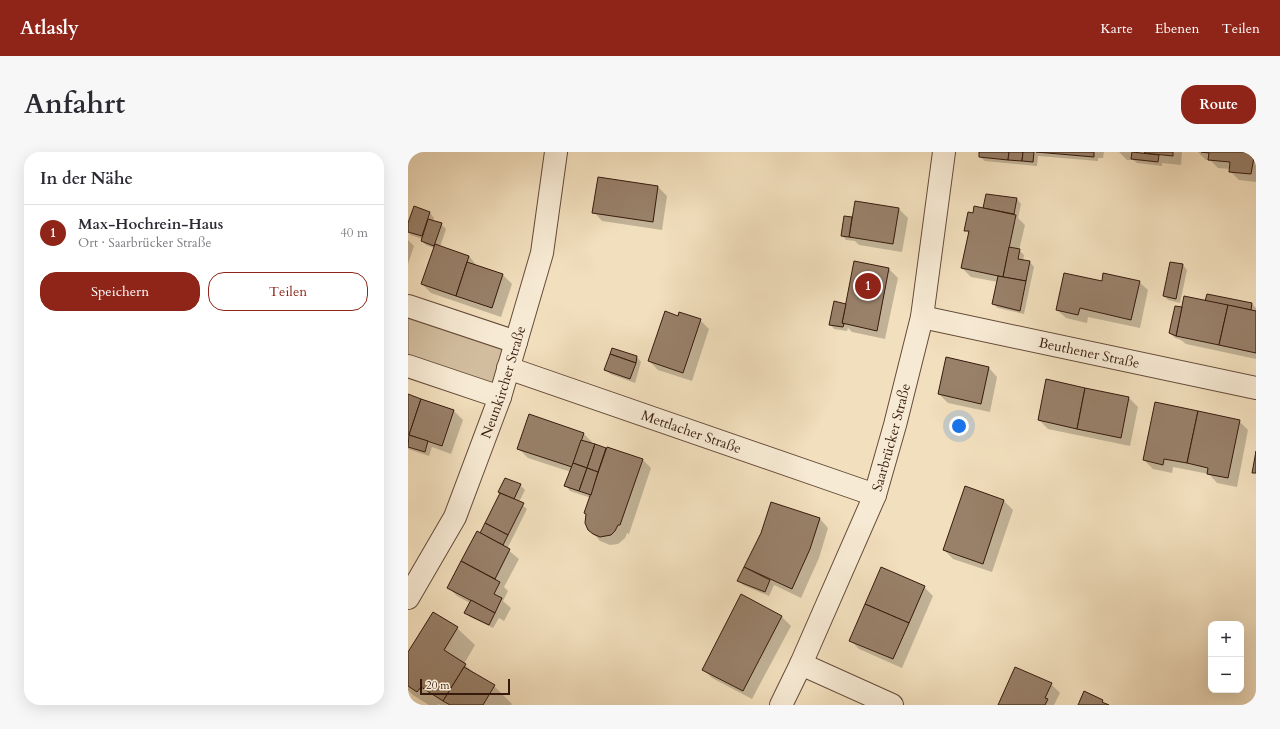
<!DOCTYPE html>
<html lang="de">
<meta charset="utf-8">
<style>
:root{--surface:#fff;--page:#f7f7f7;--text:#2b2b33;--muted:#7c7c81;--line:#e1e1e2;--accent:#8f2418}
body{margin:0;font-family:Cardo,serif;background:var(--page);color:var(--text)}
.controls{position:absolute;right:12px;bottom:12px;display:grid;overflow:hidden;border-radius:8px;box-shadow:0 4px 16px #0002}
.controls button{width:36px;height:36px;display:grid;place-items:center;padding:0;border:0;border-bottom:1px solid var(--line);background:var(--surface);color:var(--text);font:20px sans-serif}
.scale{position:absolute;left:12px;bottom:10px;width:90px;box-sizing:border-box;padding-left:4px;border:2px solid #361a0d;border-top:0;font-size:11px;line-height:14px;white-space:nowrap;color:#361a0d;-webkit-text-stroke:3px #f7ead4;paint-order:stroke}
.you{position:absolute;left:551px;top:274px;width:14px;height:14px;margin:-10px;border:3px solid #fff;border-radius:50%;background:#1a73e8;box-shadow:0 0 0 6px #1a73e833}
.badge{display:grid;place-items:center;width:26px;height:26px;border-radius:50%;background:var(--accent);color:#fff;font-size:13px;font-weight:700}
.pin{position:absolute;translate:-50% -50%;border:2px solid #fff;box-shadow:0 1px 4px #0006}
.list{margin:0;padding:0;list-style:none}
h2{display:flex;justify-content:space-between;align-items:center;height:52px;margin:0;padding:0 16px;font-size:17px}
h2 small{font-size:13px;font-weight:400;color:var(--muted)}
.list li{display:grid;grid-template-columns:26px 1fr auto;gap:12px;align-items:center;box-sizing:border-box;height:56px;padding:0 16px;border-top:1px solid var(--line)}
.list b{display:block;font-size:15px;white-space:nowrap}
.list p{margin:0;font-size:13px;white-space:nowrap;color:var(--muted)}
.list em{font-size:13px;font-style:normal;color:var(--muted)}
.actions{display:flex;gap:8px;padding:12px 16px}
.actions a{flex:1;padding:9px 0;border:1px solid var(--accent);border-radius:16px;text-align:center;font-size:14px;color:var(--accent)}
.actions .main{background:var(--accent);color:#fff}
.map{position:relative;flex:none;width:848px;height:553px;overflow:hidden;border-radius:16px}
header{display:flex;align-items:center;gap:24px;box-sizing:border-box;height:56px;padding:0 20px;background:var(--accent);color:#fff}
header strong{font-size:19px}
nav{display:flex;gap:22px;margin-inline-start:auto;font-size:14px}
.intro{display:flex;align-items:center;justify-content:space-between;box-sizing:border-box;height:96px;padding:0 24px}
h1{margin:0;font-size:28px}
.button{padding:10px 18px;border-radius:16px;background:var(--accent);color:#fff;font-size:14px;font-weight:700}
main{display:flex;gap:24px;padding:0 24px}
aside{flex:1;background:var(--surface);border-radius:16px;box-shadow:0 4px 16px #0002}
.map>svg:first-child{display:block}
.green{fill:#d2be9f;stroke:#846c56}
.shadow{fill:#0003}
.building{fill:#988069;stroke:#361a0d}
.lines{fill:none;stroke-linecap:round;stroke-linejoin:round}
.street-casing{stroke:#654b39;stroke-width:24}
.street{stroke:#f7ead4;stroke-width:22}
.labels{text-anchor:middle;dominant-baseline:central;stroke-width:3;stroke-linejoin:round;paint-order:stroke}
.street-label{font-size:14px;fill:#361a0d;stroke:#f7ead4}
</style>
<header>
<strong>Atlasly</strong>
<nav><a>Karte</a><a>Ebenen</a><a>Teilen</a></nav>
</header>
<div class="intro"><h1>Anfahrt</h1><a class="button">Route</a></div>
<main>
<aside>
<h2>In der Nähe<small></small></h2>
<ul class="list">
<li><span class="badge">1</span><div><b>Max-Hochrein-Haus</b><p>Ort · Saarbrücker Straße</p></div><em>40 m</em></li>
</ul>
<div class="actions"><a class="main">Speichern</a><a>Teilen</a></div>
</aside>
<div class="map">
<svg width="848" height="553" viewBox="0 0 848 553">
<rect width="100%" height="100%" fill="#f2dfbd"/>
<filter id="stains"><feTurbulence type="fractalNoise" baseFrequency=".005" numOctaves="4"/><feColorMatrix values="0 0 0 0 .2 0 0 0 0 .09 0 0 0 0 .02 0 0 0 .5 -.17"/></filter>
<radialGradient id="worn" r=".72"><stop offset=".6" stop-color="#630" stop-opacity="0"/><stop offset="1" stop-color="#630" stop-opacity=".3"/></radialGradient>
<polygon class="green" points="0,154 108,190 92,245 0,214"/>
<g class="shadow">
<polygon points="572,0 696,0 695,6 690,6 690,9 630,4 629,14 577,9 572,5"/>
<polygon points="711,0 774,0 773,13 754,11 754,14 729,11 725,8 719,8"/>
<polygon points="790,0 848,0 848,30 831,28 822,19 822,17 810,16 802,8 798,8"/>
<polygon points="191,26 250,35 259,44 254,78 194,69 186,60"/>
<polygon points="579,43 609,47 613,52 610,66 617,73 611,98 616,103 615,109 622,110 626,115 616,162 590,156 585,152 590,130 563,125 554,116 561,82 558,78 566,62 576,57"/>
<polygon points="448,50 491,57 500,66 494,100 451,93 447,89 438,88 434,83 443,66 445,67"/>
<polygon points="22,61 26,66 25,69 33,72 38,77 32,95 61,104 69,114 95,123 104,132 93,165 23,141 14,132 26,96 18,93 14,89 14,87 3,83 0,80 0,74"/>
<polygon points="0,88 6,94 0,112"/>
<polygon points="447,110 481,117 490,126 477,187 444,180 440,176 439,179 426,177 422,172 438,153"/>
<polygon points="762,111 775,113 779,118 772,151 760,148 756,144"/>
<polygon points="695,130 731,130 740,138 732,176 680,165 679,171 658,166 649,158"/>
<polygon points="844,152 848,156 848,207 778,192 773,188 767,186 762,181 774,156"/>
<polygon points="292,168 301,177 284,229 250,218 241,209"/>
<polygon points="205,197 229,205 233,210 227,231 202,222 198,218"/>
<polygon points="581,216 589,225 582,260 540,251 531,242"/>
<polygon points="639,228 721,246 730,255 722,294 640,277 631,268"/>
<polygon points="0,243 46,259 55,268 43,302 24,295 21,304 0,297"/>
<polygon points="831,269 840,278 829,335 809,331 801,322 765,315 764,321 745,317 736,308"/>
<polygon points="175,281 184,290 184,292 193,310 234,307 243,316 221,382 219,381 217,386 210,392 202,393 192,389 183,379 183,346 162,339 158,334 163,320 120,306 111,297"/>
<polygon points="112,333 117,338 111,350 119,357 99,397 111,407 96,435 100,439 95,449 103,456 96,469 91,466 85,476 62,465 57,461 62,451 49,444 40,435 69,380 73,383 93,341 92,340"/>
<polygon points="557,336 596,349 605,358 584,420 545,407 536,398"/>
<polygon points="412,367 420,376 411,406 393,446 366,433 361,444 335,433 331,428 353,381"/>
<polygon points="516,435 525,444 494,516 451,497 442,488"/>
<polygon points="333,444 374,465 383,474 344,547 304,526 295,517"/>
<polygon points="49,476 67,493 56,512 67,522 86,534 104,552 103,553 33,553 30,552 30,553 21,553 5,543 0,538 0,499 1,500"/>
<polygon points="643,532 652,541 646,553 591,553"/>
</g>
<g class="building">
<polygon points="571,0 601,0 600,8 571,5"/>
<polygon points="601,0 615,0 614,9 600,8"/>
<polygon points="615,0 626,0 625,10 614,9"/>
<polygon points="628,0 686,0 686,5"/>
<polygon points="724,0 751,3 750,10 723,7"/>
<polygon points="737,0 765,0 765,4 736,1"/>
<polygon points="793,0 847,0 843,22 821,20 822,10 800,8 801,1"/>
<polygon points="190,25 250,34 245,70 184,61"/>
<polygon points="578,42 609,46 606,62 575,56"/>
<polygon points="447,49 491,56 485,92 441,85"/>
<polygon points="6,54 22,60 14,84 0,80 0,71"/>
<polygon points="566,54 608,63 595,125 553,116 561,79 556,79 560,60 565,61"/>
<polygon points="436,64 444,65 441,85 433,84"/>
<polygon points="20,67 34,71 26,94 13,89"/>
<polygon points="27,92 61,104 48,144 13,132"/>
<polygon points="601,95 612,97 610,107 622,109 618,129 595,125"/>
<polygon points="446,109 481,116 469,179 434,171"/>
<polygon points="59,110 95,122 84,156 48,144"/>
<polygon points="762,110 775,112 768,147 755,144"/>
<polygon points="656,121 694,129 695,121 732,129 723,168 672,156 670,163 648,158"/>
<polygon points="590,124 618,129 612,159 584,152"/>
<polygon points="799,142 844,151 843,158 797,149"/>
<polygon points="776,144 820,153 811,193 768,184"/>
<polygon points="426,149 438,152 434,171 436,172 435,175 421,173"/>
<polygon points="820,153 848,159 848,201 811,193"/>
<polygon points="767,154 774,155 768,184 761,181"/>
<polygon points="257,159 270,164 271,160 293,167 275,221 240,209"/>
<polygon points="204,196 229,204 228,211 202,202"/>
<polygon points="202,202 228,211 222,227 196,218"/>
<polygon points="538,205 581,215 573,252 530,242"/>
<polygon points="638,227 677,236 669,277 630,268"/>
<polygon points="677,236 721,245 713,286 669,277"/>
<polygon points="0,242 13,247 1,283 0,282"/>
<polygon points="13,247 46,258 34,294 1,283"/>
<polygon points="747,250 790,259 779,311 756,307 755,313 735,308"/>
<polygon points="790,259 832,268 820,326 799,322 800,316 779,311"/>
<polygon points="121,262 176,281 164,315 109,297"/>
<polygon points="1,283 20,289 17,300 0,295"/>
<polygon points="173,288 187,292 179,316 165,311"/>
<polygon points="187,292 198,296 190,320 179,316"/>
<polygon points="199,295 235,307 212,373 210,373 207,379 203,383 192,385 185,382 180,378 177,371 178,362 176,361"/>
<polygon points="848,299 848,321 844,321"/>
<polygon points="165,311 179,316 171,339 156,334"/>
<polygon points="179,316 190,320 183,343 171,339"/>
<polygon points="97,326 113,332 106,347 90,340"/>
<polygon points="557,334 596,348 575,412 535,398"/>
<polygon points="92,341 116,351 100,383 77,371"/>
<polygon points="363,350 412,366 402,397 384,437 336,415 353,381"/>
<polygon points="77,371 100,383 95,393 72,381"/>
<polygon points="69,379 102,397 87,427 53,409"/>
<polygon points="53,409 92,430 86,442 94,446 87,461 39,436"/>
<polygon points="336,415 362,428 357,440 329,429"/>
<polygon points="473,415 517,434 501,471 457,452"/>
<polygon points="333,442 374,464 335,539 294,518"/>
<polygon points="63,448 87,461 81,473 56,461"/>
<polygon points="457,452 501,471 485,507 441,489"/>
<polygon points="25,460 50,475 36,498 58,512 35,549 13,535 9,540 0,534 0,500"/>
<polygon points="56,515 87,533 75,553 42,553 35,549"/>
<polygon points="607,515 644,531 637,546 640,547 637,553 590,553"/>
<polygon points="676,539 695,548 694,550 701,553 670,553"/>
</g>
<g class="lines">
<defs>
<g id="street">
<polyline points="0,154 108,190"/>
<path id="s1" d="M514 165 848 236"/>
<polyline points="0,214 92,245"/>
<path id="s2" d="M100 216 467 343"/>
<path id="s3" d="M0 446 47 365 92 245 134 101 148 0"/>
<polyline points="393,512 484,553"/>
<path id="s4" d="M373 553 393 512 467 343 487 273 514 165 536 0"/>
</g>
</defs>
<use href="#street" class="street-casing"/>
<use href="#street" class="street"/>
</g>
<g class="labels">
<g class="street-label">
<text stroke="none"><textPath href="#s1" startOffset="171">Beuthener Straße</textPath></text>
<text stroke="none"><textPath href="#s3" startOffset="237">Neunkircher Straße</textPath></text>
<text stroke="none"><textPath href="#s2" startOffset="194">Mettlacher Straße</textPath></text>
<text stroke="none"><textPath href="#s4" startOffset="290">Saarbrücker Straße</textPath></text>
</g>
</g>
<rect width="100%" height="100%" filter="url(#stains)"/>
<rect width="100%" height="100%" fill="url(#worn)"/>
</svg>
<div class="controls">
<button>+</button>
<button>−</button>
</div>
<div class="scale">20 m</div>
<div class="you"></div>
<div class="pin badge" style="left:460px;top:134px">1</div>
</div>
</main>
